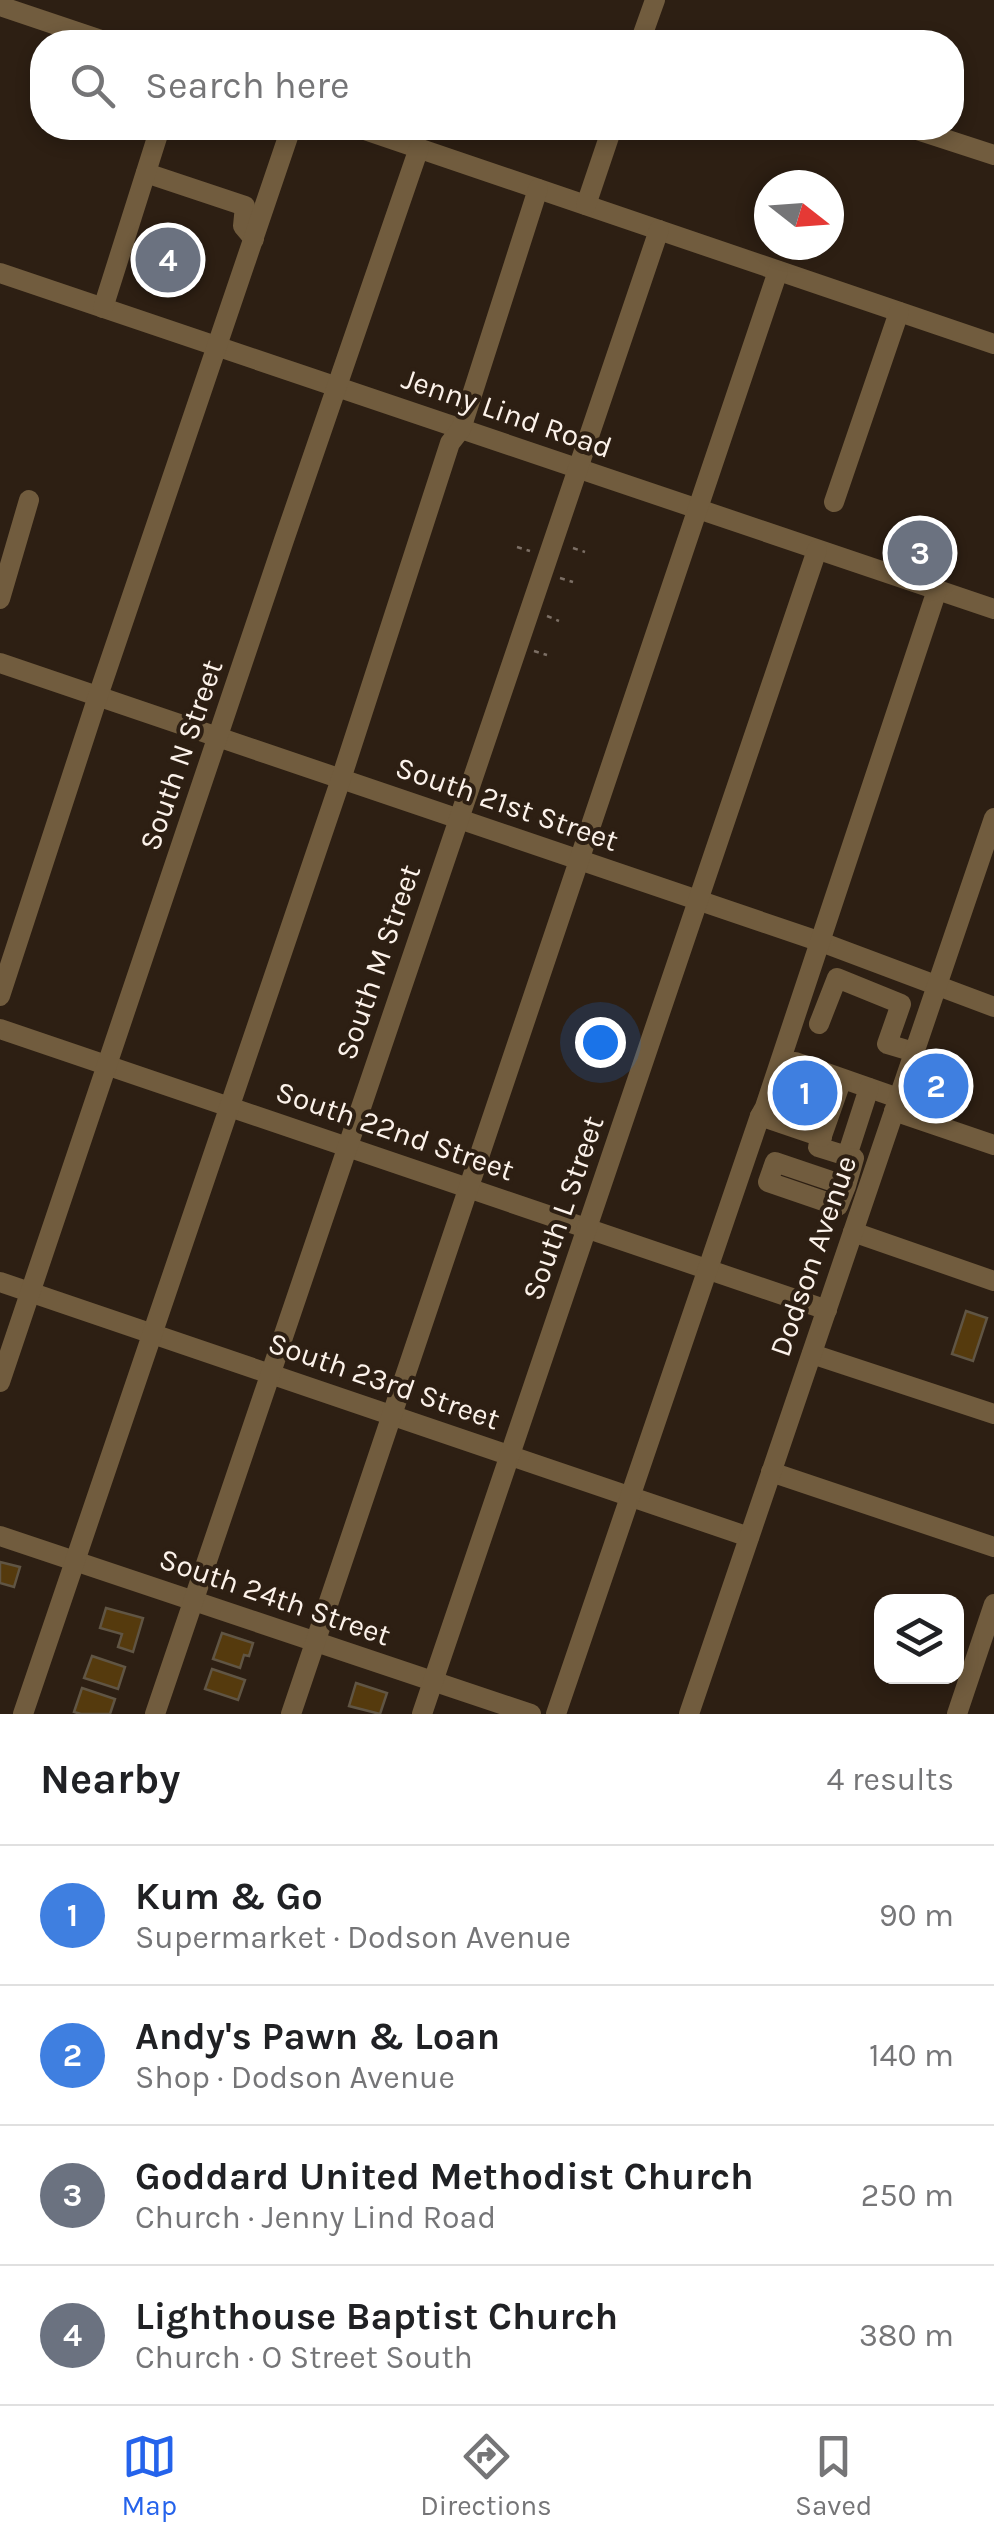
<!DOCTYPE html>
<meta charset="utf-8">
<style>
:root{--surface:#fff;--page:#f2f2f2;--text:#202124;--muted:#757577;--line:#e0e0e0;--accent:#2563eb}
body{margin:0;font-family:Karla,sans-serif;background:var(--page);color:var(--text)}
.controls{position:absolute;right:30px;bottom:30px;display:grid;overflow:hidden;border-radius:20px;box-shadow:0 5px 15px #0003}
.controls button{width:90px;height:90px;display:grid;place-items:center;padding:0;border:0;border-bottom:2px solid var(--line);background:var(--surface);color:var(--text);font:50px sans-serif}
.compass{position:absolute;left:754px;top:170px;width:90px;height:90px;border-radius:50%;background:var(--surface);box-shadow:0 5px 15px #0003;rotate:107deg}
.you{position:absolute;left:600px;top:1042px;width:35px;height:35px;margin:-25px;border:8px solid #fff;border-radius:50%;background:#1a73e8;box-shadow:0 0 0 15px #1a73e833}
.badge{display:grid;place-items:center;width:65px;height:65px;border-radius:50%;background:var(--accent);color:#fff;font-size:32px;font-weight:700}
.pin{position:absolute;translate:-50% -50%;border:5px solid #fff;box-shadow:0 2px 10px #0006}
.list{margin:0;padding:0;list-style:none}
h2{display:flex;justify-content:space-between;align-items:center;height:130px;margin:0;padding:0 40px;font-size:42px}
h2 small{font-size:32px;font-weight:400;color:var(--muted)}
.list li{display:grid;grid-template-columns:65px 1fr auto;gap:30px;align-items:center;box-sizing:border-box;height:140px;padding:0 40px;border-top:2px solid var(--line)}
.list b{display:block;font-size:38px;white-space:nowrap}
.list p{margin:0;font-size:32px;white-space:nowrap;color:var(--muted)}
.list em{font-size:32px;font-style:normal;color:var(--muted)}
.icon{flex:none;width:55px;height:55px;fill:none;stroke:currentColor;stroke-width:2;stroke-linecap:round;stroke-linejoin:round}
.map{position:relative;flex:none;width:994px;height:1714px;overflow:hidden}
.search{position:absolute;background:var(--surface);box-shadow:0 5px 15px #0003;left:30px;right:30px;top:30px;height:110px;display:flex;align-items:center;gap:25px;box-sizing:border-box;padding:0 35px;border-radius:40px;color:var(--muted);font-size:38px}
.sheet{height:690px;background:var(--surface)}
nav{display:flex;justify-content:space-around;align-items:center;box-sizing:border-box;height:140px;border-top:2px solid var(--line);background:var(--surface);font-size:28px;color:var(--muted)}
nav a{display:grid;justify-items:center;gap:5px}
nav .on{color:var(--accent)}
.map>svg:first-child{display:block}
.building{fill:#553a0d;stroke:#605544;stroke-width:2.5}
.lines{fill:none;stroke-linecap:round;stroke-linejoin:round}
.path{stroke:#7c6f65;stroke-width:2.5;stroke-dasharray:5 5;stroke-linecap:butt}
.minor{stroke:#715c3e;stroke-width:20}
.labels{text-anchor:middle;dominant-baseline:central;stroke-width:8;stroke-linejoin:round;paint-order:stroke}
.street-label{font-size:30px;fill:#fcf2ea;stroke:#2d1f13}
</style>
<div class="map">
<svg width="994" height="1714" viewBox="0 0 994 1714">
<rect width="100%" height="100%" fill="#2d1f13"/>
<g class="building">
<polygon points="966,1311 987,1318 973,1361 952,1354"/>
<polygon points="0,1562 20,1567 14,1587 0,1583"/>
<polygon points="106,1608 143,1618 133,1652 118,1647 122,1634 100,1628"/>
<polygon points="222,1633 253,1643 249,1656 244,1655 240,1668 213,1659"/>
<polygon points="92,1656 125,1667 118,1689 84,1678"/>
<polygon points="212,1669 245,1680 238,1700 205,1689"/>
<polygon points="356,1683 387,1693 380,1714 349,1706"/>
<polygon points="82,1688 115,1699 110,1714 81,1714 74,1712"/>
</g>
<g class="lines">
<g class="path">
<polyline points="517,547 530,551"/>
<polyline points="573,548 585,552"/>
<polyline points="560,578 573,582"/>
<polyline points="547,616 559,621"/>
<polyline points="534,651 547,655"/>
</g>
<g class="minor">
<polyline points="0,6 107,42"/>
<polyline points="640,42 655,0"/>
<polyline points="359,128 994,344"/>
<polyline points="911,128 994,155"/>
<polyline points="146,173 245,206 243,226 254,239"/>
<polyline points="586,205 612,128"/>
<polyline points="0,273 994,609"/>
<polyline points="103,308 160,128"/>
<polyline points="834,502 899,312"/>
<polyline points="0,599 29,500"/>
<polyline points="0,663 821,942 994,1007"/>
<polyline points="0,996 98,696 291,128"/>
<polyline points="819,1024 837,978 901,1004 887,1044 914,1052"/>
<polyline points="0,1029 827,1310"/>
<polyline points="795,1062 898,1098"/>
<polyline points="842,1079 818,1147 847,1156 869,1088"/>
<polyline points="894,1111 994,1145"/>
<polyline points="760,1116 822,1137"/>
<polyline points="846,1186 838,1206 768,1182 775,1162 846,1186 854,1158"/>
<polyline points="853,1232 994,1281"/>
<polyline points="0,1282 749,1537"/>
<polyline points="812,1354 994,1414"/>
<polyline points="0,1382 284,540 419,148"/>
<polyline points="771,1472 994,1547"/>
<polyline points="0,1536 531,1714"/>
<polyline points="23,1714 341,779 450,443 461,429 538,189"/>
<polyline points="155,1714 659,230"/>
<polyline points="291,1714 778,271"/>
<polyline points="422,1714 817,550"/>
<polyline points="556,1714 760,1116 765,1107 937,590"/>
<polyline points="689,1714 994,818"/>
<polyline points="957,1714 994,1604"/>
</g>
</g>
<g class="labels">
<g class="street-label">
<text transform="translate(507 413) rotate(19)">Jenny Lind Road</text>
<text transform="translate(181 755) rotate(-71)">South N Street</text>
<text transform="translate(507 804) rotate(19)">South 21st Street</text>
<text transform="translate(378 962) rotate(-71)">South M Street</text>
<text transform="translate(395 1131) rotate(19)">South 22nd Street</text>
<text transform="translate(563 1208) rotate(-71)">South L Street</text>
<text transform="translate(813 1256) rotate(-71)">Dodson Avenue</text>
<text transform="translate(384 1381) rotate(19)">South 23rd Street</text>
<text transform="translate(275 1597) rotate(19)">South 24th Street</text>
</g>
</g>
</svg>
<div class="controls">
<button><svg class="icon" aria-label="layers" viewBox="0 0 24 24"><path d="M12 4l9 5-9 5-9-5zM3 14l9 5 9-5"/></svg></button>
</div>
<svg class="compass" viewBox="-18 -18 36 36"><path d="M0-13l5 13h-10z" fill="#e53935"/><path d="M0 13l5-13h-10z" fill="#757577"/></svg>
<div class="you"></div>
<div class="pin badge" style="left:805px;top:1093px;background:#3f7fe0">1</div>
<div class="pin badge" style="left:936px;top:1086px;background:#3f7fe0">2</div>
<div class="pin badge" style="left:920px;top:553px;background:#6b7280">3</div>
<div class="pin badge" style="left:168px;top:260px;background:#6b7280">4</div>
<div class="search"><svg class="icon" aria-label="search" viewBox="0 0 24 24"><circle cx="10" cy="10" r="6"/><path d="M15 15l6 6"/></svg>Search here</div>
</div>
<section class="sheet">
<h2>Nearby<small>4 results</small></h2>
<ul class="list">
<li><span class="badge" style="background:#3f7fe0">1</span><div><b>Kum &amp; Go</b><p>Supermarket · Dodson Avenue</p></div><em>90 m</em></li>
<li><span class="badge" style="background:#3f7fe0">2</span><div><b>Andy's Pawn &amp; Loan</b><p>Shop · Dodson Avenue</p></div><em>140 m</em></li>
<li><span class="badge" style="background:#6b7280">3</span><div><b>Goddard United Methodist Church</b><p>Church · Jenny Lind Road</p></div><em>250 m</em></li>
<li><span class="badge" style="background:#6b7280">4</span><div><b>Lighthouse Baptist Church</b><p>Church · O Street South</p></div><em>380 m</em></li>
</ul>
</section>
<nav>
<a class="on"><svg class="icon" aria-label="map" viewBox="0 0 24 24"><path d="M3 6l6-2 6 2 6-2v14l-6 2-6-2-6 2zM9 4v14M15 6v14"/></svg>Map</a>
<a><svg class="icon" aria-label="directions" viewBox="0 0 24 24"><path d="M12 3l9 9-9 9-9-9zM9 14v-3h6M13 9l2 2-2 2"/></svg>Directions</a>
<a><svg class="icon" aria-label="saved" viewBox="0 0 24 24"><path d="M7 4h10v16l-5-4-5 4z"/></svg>Saved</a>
</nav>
